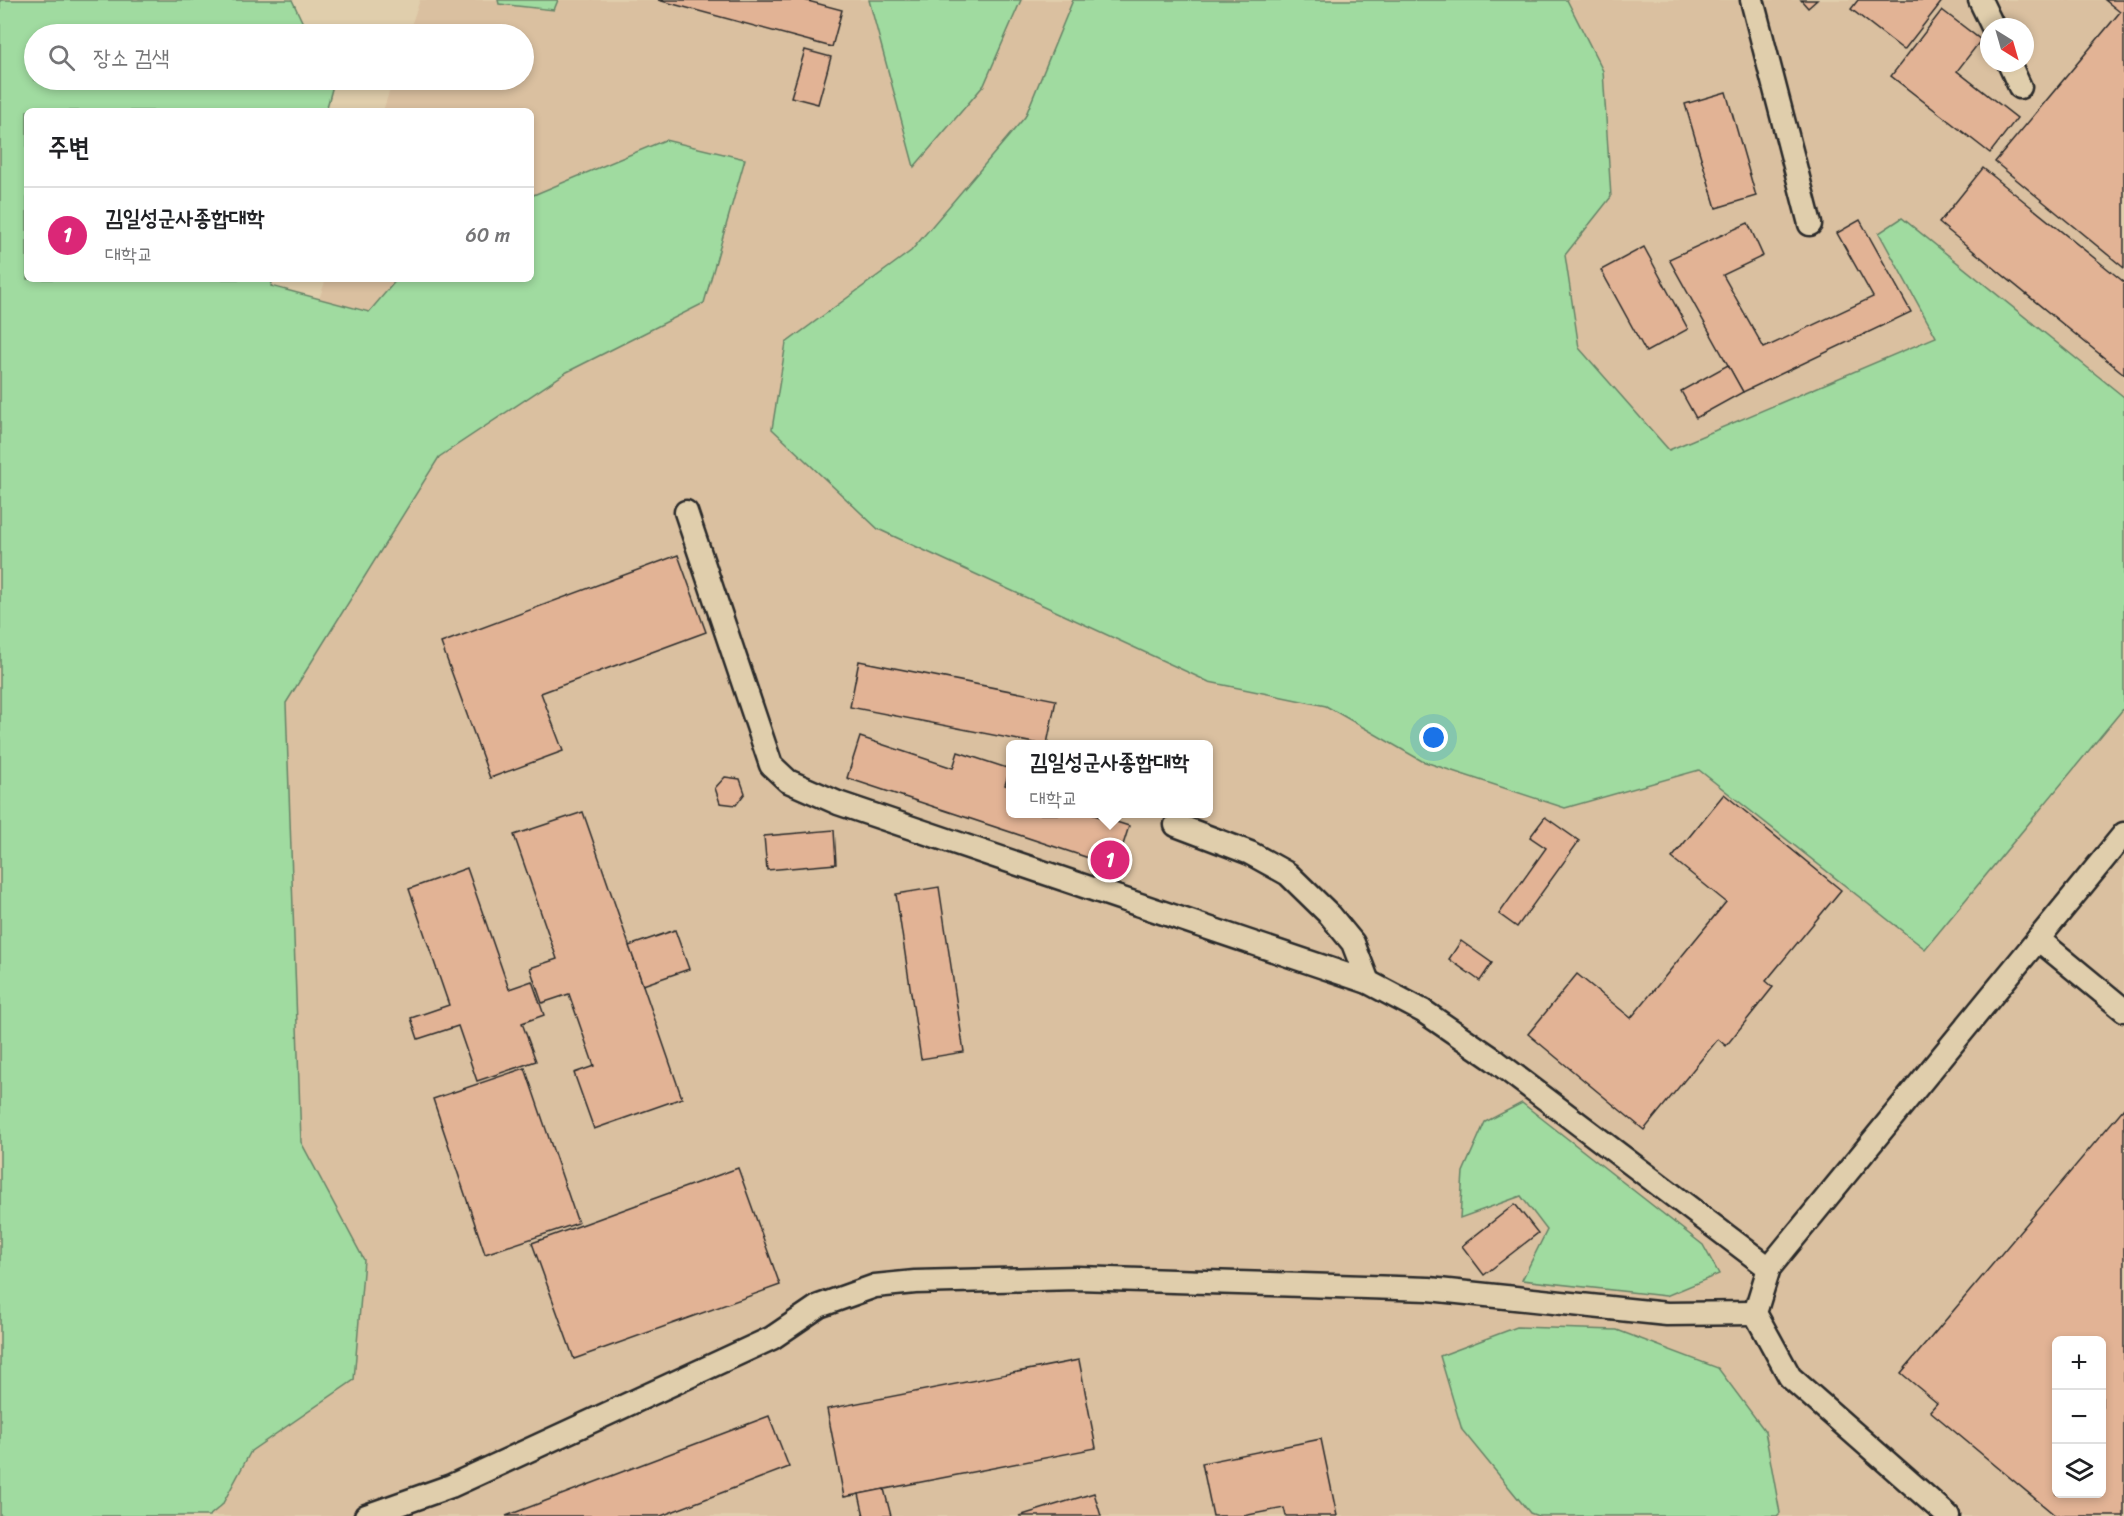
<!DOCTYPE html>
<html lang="ko">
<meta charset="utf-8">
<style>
:root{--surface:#fff;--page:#f6f6f6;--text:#202124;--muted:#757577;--line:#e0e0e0;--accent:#db2777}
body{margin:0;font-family:Sriracha,"Poor Story",sans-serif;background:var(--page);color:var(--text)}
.controls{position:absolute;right:18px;bottom:18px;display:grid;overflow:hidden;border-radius:9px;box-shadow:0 3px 9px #0003}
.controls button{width:54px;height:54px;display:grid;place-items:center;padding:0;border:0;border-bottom:2px solid var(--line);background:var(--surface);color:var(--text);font:30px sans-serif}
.compass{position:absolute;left:1980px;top:18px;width:54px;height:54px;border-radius:50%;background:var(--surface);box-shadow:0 3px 9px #0003;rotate:143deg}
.you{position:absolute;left:1434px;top:738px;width:21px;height:21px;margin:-15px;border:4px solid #fff;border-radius:50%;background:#1a73e8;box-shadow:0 0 0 9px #1a73e833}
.badge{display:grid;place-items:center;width:39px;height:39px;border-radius:50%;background:var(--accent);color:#fff;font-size:20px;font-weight:700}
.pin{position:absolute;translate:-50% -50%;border:3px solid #fff;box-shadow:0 2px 6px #0006}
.popup{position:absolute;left:1006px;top:740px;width:207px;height:78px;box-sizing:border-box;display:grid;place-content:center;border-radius:9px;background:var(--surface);filter:drop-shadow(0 2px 4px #0005);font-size:20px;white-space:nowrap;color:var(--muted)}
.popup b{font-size:22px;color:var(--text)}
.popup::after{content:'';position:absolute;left:50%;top:100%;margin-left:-12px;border:12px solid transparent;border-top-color:var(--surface)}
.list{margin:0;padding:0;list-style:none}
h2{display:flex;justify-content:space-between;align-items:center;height:78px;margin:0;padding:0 24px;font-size:26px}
h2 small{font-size:20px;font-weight:400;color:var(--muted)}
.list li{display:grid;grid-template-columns:39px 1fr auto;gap:18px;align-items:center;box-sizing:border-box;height:96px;padding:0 24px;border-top:2px solid var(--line)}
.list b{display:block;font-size:22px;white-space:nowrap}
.list p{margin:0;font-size:20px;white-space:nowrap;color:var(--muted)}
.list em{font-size:20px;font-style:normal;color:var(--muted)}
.icon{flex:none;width:33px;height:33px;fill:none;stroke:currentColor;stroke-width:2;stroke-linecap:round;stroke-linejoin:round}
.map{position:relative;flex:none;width:2124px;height:1516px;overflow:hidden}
.search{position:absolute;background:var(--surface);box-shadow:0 3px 9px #0003;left:24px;top:24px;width:510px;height:66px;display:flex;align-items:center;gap:15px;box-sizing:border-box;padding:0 21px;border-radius:33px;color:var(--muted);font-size:22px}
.panel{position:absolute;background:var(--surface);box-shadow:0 3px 9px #0003;left:24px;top:108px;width:510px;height:174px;border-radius:9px}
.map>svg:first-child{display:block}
.built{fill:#dac0a0;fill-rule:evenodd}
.green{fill:#a0dba0;stroke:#668366;stroke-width:1.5}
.building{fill:#e2b395;stroke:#2b2b2b;stroke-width:1.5;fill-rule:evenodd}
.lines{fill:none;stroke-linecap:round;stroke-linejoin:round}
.lane-casing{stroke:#2b2b2b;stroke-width:27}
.lane{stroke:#e0ceac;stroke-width:22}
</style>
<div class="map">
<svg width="2124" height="1516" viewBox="0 0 2124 1516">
<rect width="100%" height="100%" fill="#e0ceac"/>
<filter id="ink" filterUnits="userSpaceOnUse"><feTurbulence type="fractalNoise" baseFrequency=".0167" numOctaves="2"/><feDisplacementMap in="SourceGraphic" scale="12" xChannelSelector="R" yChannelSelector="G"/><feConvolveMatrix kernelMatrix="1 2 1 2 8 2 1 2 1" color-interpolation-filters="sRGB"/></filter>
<g filter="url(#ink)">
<path class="built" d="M420 0H2124V1516H124L0 1059 193 662 326 279H531V111H383L393 80H524V34H408ZM1989 27H2025V63H1989ZM1011 744H1209V814H1011ZM2056 1340H2102V1494H2056Z"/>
<g class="green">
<polygon points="0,0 292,0 308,34 34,34 34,80 328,80 332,89 326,111 27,111 27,279 273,279 271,286 369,312 397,279 531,279 531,196 665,140 745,159 704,303 567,372 439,457 286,703 301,1142 364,1260 354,1380 251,1451 222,1505 209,1516 0,1516"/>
<polygon points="498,0 558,0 554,10 499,4"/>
<polygon points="869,0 1021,0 984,85 914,167"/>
<polygon points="1073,0 1567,0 1603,71 1611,197 1565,255 1579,348 1669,450 1936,337 1879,233 1902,218 2124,397 2124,708 1925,949 1699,770 1565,808 1422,761 1326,706 1209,682 878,529 772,429 786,343 911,251 1025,117"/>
<polygon points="1522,1103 1703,1245 1719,1274 1666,1296 1522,1280 1547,1230 1521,1196 1460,1218 1463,1172 1485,1122"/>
<polygon points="1517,1327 1617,1330 1718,1368 1765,1431 1780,1513 1777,1516 1538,1516 1530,1513 1462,1430 1440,1356"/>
</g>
<g class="building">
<polygon points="658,0 804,0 842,10 832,47"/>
<polygon points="1801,0 1817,0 1808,8"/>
<polygon points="1858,0 1943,0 1904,50 1851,9"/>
<polygon points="2105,0 2124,0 2124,268 1995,162 2120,12"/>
<polygon points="1942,10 1981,40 1957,71 2017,118 1990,153 1891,76"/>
<polygon points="805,50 831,57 818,104 791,97"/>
<polygon points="1726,92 1756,196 1716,208 1685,104"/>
<polygon points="1983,168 2124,282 2124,374 1939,223"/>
<polygon points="1860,220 1911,312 1743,392 1669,259 1748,223 1763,256 1723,275 1764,348 1873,297 1837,233"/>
<polygon points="1644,247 1688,329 1646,352 1601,270"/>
<polygon points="1728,365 1743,392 1696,418 1681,391"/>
<polygon points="678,555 706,632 541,693 563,751 490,778 441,643"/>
<polygon points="859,661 1056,700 1047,744 1039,744 850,707"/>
<polygon points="860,737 953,768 958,752 1010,769 1005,785 1011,787 1011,814 1091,814 1129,826 1116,867 847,778"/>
<polygon points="725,777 740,779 745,793 736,805 720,803 715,788"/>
<polygon points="1724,794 1841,890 1766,981 1773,987 1726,1046 1718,1039 1644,1130 1528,1034 1577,974 1631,1018 1726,902 1672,858"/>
<polygon points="583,812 682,1098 594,1129 574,1073 594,1066 569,994 542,1003 530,968 557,959 514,835"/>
<polygon points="1545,817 1579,841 1517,927 1499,914 1546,848 1530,837"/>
<polygon points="834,830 836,864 767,870 764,836"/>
<polygon points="467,868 509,989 532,981 544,1015 522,1023 536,1061 477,1081 458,1026 418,1039 411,1018 449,1005 409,889"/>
<polygon points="939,887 964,1052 921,1059 896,894"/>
<polygon points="675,930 689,969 643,985 629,946"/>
<polygon points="1461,941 1492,963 1480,981 1449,959"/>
<polygon points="525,1068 578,1223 485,1254 433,1099"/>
<path d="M2124 1108V1516H2056L1930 1411 1937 1403 1901 1373ZM2056 1340H2102V1494H2056Z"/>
<polygon points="738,1168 780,1285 574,1359 532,1243"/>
<polygon points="1515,1204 1538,1233 1484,1275 1462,1246"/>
<polygon points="1079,1360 1096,1448 844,1497 827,1409"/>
<polygon points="769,1416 789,1467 661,1516 506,1516"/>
<polygon points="1321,1439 1337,1516 1286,1516 1284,1508 1243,1516 1213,1516 1202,1463"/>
<polygon points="884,1489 891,1516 864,1516 859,1494"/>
<polygon points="1094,1493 1101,1516 1019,1516"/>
</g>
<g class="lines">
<defs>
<g id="lane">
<polyline points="1752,0 1810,224"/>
<polyline points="1980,0 1993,27"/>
<polyline points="2009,63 2020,87"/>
<polyline points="686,512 771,765 788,781 838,803 1368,982 1423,1011 1493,1059 1769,1268"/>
<polyline points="1176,825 1250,853 1288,874 1330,915 1353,943 1368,982"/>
<polyline points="2038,939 2124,1010"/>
<polyline points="366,1516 451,1486 772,1338 819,1306 875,1286 915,1282 1077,1278 1429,1289 1667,1314 1755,1313"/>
<polyline points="1948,1516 1790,1377 1755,1313 1769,1268 2124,834"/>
</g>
</defs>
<use href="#lane" class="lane-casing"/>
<use href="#lane" class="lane"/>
</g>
</g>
</svg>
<div class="controls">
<button>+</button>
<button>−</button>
<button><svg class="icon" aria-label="layers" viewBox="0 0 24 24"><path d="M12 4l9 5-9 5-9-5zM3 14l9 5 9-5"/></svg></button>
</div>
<svg class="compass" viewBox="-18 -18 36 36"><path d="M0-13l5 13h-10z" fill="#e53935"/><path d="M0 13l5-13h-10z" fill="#757577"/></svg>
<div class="you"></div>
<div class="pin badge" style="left:1110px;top:860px">1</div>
<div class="popup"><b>김일성군사종합대학</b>대학교</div>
<div class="search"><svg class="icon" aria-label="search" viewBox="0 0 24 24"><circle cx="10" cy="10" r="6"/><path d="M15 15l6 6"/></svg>장소 검색</div>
<section class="panel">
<h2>주변<small></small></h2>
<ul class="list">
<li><span class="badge">1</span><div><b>김일성군사종합대학</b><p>대학교</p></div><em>60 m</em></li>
</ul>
</section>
</div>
